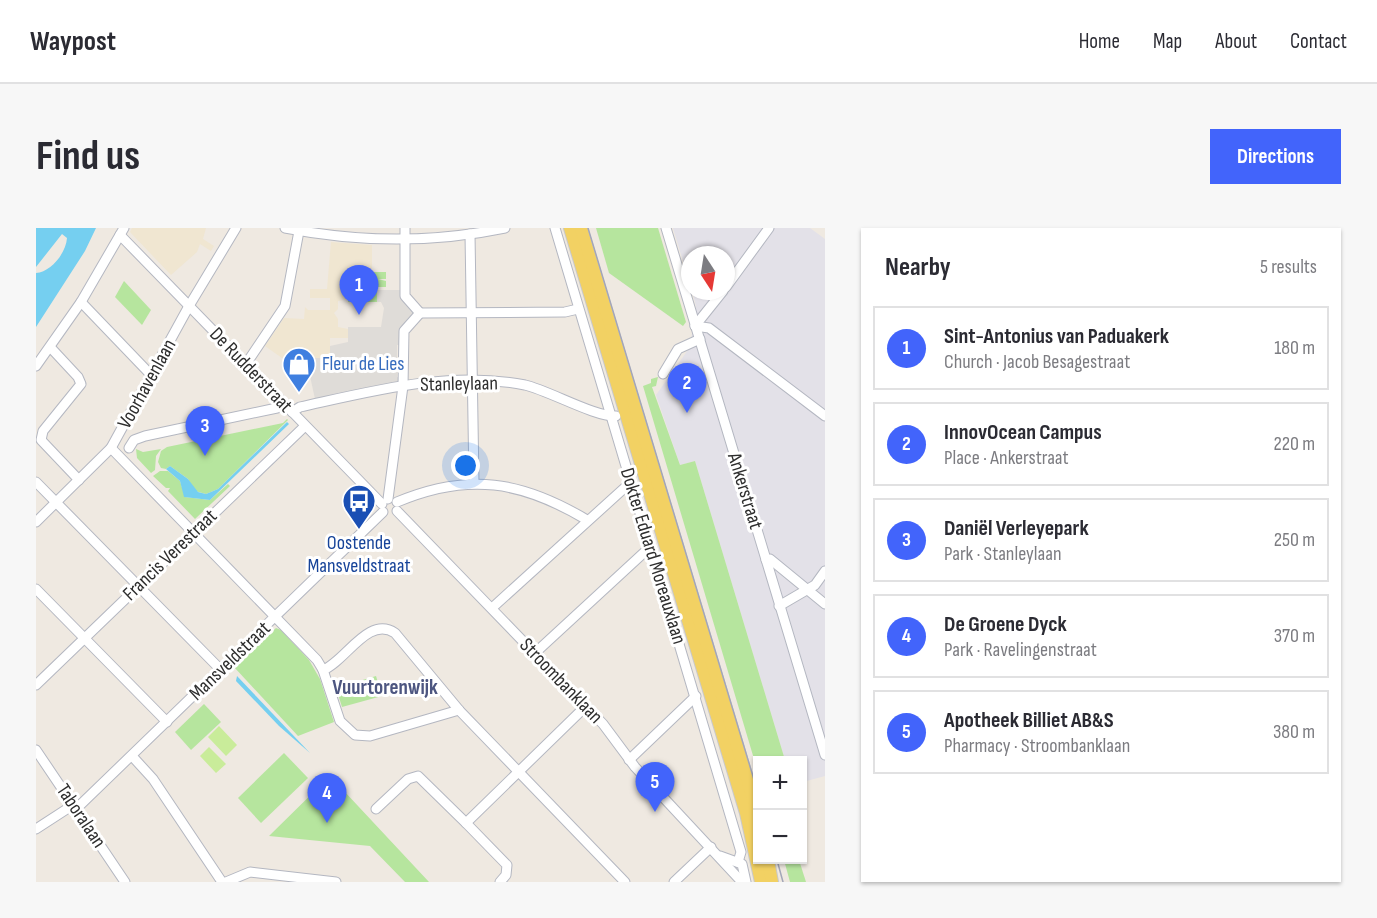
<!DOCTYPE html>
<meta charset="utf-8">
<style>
:root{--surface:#fff;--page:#f7f7f7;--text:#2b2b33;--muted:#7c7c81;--line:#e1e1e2;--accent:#4264fb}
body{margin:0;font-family:"Sofia Sans Condensed",sans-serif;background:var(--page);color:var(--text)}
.controls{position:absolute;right:18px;bottom:18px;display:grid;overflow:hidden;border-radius:0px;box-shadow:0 2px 4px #0004}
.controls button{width:54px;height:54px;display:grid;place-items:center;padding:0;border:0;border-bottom:2px solid var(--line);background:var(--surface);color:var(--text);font:30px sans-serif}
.compass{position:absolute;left:645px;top:18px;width:54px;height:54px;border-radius:50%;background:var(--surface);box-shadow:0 2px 4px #0004;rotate:168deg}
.you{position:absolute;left:430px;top:238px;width:21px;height:21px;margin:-15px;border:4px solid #fff;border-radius:50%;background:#1a73e8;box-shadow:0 0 0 9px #1a73e833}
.badge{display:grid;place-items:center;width:39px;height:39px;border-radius:50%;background:var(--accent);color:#fff;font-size:20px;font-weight:700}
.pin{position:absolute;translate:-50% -50px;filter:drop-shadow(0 2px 3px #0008)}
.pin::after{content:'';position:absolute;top:32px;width:21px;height:18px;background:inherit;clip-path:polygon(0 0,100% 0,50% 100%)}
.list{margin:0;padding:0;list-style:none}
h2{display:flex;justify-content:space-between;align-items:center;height:78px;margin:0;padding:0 24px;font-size:26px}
h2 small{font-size:20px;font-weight:400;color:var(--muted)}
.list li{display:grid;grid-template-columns:39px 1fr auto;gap:18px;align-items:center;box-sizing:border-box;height:84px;margin:0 12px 12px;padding:0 12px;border:2px solid var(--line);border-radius:0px}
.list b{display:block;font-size:22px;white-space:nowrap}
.list p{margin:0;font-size:20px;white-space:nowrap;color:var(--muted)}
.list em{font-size:20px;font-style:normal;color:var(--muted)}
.map{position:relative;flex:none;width:789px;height:654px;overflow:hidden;border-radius:0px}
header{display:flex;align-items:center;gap:36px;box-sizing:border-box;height:84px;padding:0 30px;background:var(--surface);border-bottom:2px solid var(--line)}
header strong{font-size:28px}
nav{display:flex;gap:33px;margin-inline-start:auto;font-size:21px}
.intro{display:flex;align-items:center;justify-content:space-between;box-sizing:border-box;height:144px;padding:0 36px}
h1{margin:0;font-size:42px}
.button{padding:15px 27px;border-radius:0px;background:var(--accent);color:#fff;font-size:21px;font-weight:700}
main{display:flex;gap:36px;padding:0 36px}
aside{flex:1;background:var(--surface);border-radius:0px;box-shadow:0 2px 4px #0004}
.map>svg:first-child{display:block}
.industrial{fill:#e3e1e8}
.education{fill:#f0e6d1}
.green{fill:#b6e59e}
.pitch{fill:#c9ec9a}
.plaza{fill:#dfdcd8}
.water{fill:#75cff0}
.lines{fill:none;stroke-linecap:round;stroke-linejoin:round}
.minor-casing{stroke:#b4b7c1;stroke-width:11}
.major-casing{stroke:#c9c9c9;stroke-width:14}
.minor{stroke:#fff;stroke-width:9}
.major{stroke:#f2d163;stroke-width:12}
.tram{stroke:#a3a6b8;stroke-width:1.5}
.labels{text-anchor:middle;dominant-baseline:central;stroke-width:6;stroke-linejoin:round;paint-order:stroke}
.shop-label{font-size:20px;fill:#366cbe;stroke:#fff;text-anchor:start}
.street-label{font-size:20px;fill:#2e2e2e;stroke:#fff}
.transit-label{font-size:20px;fill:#164399;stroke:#fff}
.neighbourhood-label{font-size:21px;font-weight:bold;fill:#4d5680;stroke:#fff}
</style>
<header>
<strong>Waypost</strong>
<nav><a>Home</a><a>Map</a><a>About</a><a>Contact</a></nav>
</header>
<div class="intro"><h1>Find us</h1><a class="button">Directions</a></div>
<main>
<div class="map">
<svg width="789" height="654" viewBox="0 0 789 654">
<rect width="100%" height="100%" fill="#efe9e1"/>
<polygon class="industrial" points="637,0 774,0 789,11 789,548 767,554 766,532 749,532 659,233 644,237 620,167 654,119 660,78 656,63 690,63 690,27 654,27 654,57"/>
<g class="education">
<polygon points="96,0 170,0 167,11 178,18 175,23 164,16 161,24 135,47 94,4"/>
<polygon points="295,14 336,17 336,53 331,62 313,62 312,71 302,73 302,81 298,85 302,91 302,99 312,101 312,110 294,110 294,130 246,130 229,118 248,90 268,91 269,79 272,82 294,82 294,70 274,70 274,61 291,61"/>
</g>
<g class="green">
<polygon points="560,0 622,0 650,94 647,98 573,45"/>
<polygon points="336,44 350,44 350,51 342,51 350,53 350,59 337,59 341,62 341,74 312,74 312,62 331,62 331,53 336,53"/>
<polygon points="88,53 115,82 106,97 79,69"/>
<polygon points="622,149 620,158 616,159 644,237 659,233 749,532 722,532 721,541 607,158 615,155 615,151"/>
<polygon points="251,191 252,192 182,261 170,266 159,263 152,251 134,238 130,241 125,240 122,234 125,223 131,219 247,195"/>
<polygon points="100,221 107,224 125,221 120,228 119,242 115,245 101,230"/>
<polygon points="124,243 132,243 144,253 149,269 174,272 192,256 194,258 159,291 132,263 134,260 130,260 117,248"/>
<polygon points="240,400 245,402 273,432 284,451 298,494 262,508 198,439"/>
<polygon points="340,448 346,468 306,479 300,460"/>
<polygon points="168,476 185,494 155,522 139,504"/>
<polygon points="248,525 272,550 225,595 202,570"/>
<polygon points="294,548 393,654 369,654 334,618 233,608"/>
<polygon points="748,632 763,632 770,654 754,654"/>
</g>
<g class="pitch">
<polygon points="183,498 201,517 190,528 172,509"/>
<polygon points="173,519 190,536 180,545 164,528"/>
</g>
<polygon class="plaza" points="341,62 366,62 381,86 365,117 361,117 361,133 365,133 365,139 361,139 361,149 365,150 365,154 279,171 270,130 294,130 294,118 312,114 312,99 345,99 348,80 345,74 341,74"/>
<g class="water">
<path d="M0 0H60L49 23 0 99V45C15 44 30 25 31 10L26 6 0 39Z"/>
<polygon points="251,194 253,196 174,272 148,269 144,253 130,241 134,238 152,251 162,264 170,266 182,261"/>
<polygon points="201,448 274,525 243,498 200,453"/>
</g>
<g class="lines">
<defs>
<g id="minor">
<path d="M249 0C321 14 397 15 469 0"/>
<polyline points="519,0 705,624 702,634"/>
<polyline points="630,0 789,527"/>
<polyline points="434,6 438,255"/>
<polyline points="84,7 346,276"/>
<polyline points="690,59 733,0"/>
<polyline points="45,74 116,148"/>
<polyline points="384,85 529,84 542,81"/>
<polyline points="659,98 673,100 789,188"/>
<polyline points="659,98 687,63"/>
<polyline points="15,120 42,149 45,156 7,203 5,212 43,252"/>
<polyline points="210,136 249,78 263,3"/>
<polyline points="0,138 45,74 88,0"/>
<polyline points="627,146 642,121 664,111"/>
<path d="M256 184 264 179C337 163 414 142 489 157 514 163 559 189 580 188"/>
<polyline points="75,220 281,432 287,442 304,493 319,507 334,508 423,482"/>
<polyline points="93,220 98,212 109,208 241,180 246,175"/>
<polyline points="0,254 185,442"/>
<polyline points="352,271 367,158 368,103 384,85 369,68 369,0"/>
<path d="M361 274C432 244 486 253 551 292"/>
<polyline points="361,283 567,496 599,539 706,654"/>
<polyline points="0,294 75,220 153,78 200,0"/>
<polyline points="730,332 734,331 789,376"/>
<polyline points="0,361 131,494"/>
<polyline points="743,378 779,357 789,343"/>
<polyline points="456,380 595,254"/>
<polyline points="499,425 614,319"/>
<path d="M287 442C310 433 332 387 359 405L423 482 589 654"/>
<polyline points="0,457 269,198"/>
<polyline points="0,522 89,654"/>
<polyline points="96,528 117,551 186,654"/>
<polyline points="593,532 660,468"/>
<polyline points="40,581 347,284"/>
<polyline points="340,581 372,551 382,548 430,595 550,478"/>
<polyline points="430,595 471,637 470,647 464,654"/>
<polyline points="0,601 37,577"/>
<polyline points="684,628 706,636 710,654"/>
<polyline points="190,654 214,644 300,654"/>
<polyline points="638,654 675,619"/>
</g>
<g id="major">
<polyline points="534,0 710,585 725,654"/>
<polyline points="545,0 722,587"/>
<polyline points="732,632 736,654"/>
</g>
</defs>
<use href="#minor" class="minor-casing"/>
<use href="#major" class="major-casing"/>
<use href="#minor" class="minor"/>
<use href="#major" class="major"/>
<g class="tram">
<polyline points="552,0 722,565"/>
<polyline points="741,632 747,654"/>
</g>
</g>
<defs>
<symbol id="shop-pin" viewBox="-11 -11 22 30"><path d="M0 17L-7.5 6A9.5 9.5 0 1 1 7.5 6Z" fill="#3f7fe0" stroke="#fff"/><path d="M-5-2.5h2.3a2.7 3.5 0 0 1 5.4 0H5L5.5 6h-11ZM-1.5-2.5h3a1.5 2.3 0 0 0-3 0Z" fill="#fff"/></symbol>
<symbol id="bus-pin" viewBox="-11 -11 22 30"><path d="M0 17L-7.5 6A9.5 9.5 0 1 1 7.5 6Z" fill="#1a4fb4" stroke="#fff"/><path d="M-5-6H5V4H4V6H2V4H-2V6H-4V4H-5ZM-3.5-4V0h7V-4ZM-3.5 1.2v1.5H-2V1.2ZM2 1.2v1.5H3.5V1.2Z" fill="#fff"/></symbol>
</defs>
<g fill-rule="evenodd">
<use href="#shop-pin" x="244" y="117" width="38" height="52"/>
<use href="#bus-pin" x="304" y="254" width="38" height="52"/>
</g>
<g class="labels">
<g class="shop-label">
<text x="286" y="136">Fleur de Lies</text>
</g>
<g class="street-label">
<text transform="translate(215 142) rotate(46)">De Rudderstraat</text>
<text transform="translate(111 156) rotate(-61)">Voorhavenlaan</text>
<text transform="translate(423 156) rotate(-1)">Stanleylaan</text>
<text transform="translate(709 263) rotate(73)">Ankerstraat</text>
<text transform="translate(134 327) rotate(-44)">Francis Verestraat</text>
<text transform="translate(617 328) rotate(73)">Dokter Eduard Moreauxlaan</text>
<text transform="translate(194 433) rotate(-44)">Mansveldstraat</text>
<text transform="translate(525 453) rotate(46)">Stroombanklaan</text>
<text transform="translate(45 588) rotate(56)">Taboralaan</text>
</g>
<g class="transit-label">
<text x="323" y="315">Oostende<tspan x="323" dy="23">Mansveldstraat</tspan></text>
</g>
<g class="neighbourhood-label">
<text x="349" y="459">Vuurtorenwijk</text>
</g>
</g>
</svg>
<div class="controls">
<button>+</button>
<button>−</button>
</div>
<svg class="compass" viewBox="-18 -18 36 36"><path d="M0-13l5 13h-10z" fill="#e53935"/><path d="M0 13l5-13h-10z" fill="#7c7c81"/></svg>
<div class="you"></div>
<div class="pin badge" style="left:323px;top:87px">1</div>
<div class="pin badge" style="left:651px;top:185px">2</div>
<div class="pin badge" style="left:169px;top:228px">3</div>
<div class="pin badge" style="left:291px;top:595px">4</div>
<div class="pin badge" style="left:619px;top:584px">5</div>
</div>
<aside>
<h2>Nearby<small>5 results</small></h2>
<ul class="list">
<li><span class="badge">1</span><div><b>Sint-Antonius van Paduakerk</b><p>Church · Jacob Besagestraat</p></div><em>180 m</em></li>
<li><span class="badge">2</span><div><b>InnovOcean Campus</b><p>Place · Ankerstraat</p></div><em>220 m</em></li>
<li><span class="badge">3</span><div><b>Daniël Verleyepark</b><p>Park · Stanleylaan</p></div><em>250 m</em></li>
<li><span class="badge">4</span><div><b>De Groene Dyck</b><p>Park · Ravelingenstraat</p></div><em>370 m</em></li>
<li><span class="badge">5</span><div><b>Apotheek Billiet AB&amp;S</b><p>Pharmacy · Stroombanklaan</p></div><em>380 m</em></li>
</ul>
</aside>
</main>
